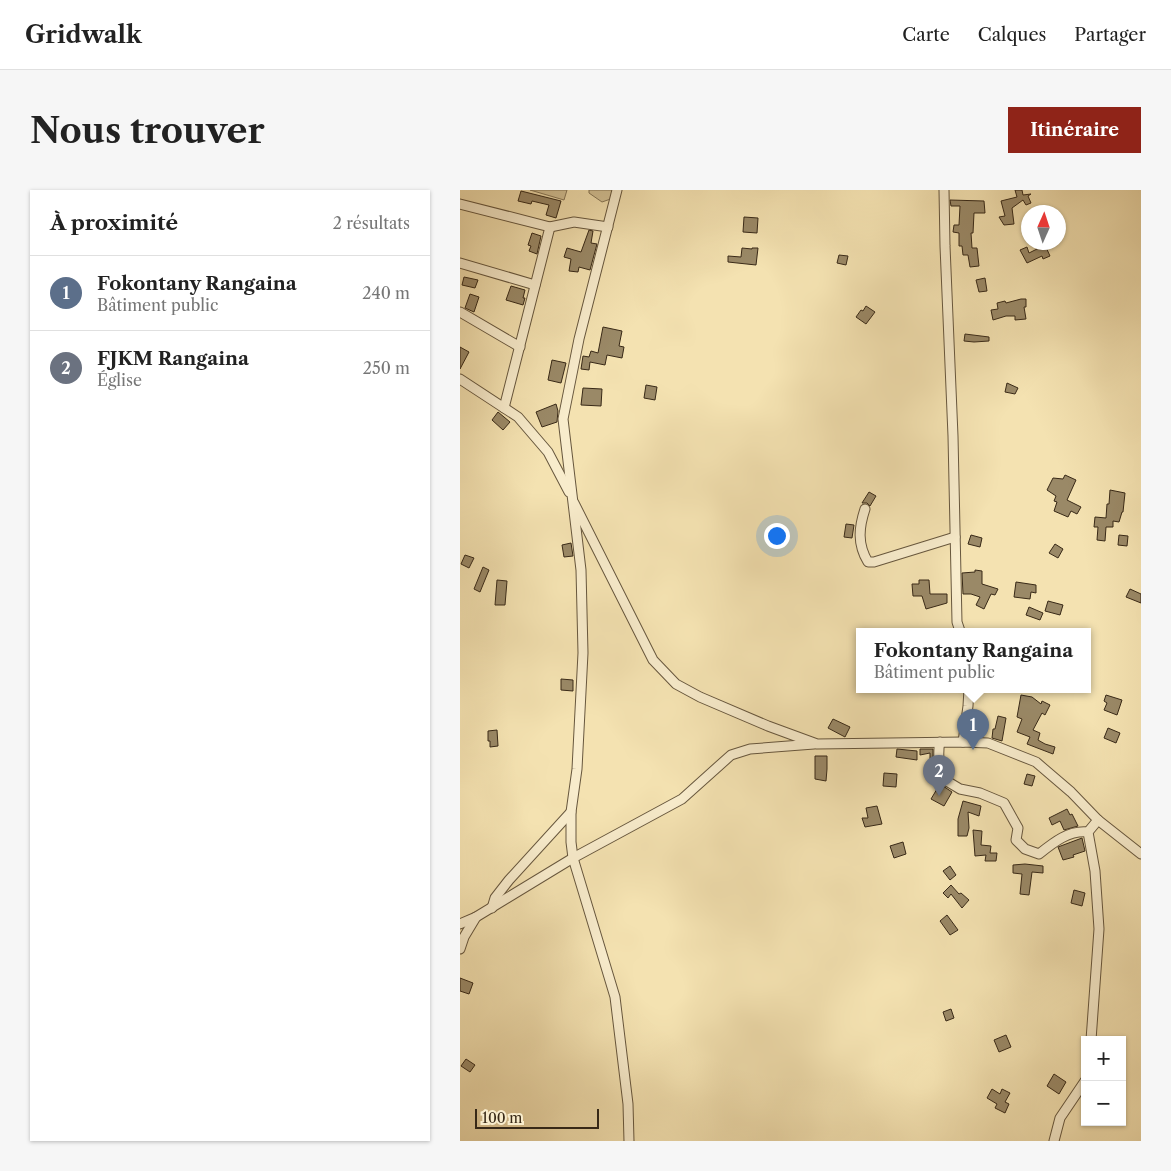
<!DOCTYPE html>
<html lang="fr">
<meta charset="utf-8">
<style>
:root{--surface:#fff;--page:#f6f6f6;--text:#222;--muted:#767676;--line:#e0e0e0;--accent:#8f2418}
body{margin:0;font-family:"Libre Caslon Text",serif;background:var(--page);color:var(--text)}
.controls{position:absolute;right:15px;bottom:15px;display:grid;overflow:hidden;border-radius:0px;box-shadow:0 1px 4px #0004}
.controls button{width:45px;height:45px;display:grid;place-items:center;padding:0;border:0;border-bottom:1px solid var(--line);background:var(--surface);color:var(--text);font:25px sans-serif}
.compass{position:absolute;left:561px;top:15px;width:45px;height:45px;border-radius:50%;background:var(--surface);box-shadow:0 1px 4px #0004;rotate:3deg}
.scale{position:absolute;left:15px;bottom:12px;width:124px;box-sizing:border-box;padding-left:5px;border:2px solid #382917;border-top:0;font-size:14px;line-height:18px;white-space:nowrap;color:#382917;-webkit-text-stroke:4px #f8eccc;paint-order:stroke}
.you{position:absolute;left:316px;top:345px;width:18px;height:18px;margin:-12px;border:4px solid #fff;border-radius:50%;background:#1a73e8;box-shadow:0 0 0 8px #1a73e833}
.badge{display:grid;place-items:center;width:32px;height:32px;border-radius:50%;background:var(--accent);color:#fff;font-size:16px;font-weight:700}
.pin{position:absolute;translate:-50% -41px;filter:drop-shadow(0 1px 2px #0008)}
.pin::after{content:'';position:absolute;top:26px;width:18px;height:15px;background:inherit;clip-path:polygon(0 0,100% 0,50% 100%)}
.popup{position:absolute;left:396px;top:438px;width:235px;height:65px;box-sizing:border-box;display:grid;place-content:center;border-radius:0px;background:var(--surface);filter:drop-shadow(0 1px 4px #0005);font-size:16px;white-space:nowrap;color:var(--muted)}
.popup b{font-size:19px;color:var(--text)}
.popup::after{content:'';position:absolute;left:50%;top:100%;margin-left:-10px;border:10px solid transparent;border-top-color:var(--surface)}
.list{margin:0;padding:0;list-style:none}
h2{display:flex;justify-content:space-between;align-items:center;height:65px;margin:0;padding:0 20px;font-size:21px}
h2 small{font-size:16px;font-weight:400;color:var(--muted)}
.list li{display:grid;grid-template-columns:32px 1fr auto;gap:15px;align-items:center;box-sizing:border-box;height:75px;padding:0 20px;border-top:1px solid var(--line)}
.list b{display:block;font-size:19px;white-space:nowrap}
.list p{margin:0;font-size:16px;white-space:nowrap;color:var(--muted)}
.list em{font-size:16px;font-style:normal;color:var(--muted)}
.map{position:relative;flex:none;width:681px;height:951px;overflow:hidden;border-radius:0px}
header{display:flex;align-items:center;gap:30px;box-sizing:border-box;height:70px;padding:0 25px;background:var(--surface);border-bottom:1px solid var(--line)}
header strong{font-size:24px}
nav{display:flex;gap:28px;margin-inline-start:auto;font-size:18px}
.intro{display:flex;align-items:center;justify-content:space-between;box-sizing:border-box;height:120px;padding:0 30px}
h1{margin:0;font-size:35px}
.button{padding:12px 22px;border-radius:0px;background:var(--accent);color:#fff;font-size:18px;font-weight:700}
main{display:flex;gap:30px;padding:0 30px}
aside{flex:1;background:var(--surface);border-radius:0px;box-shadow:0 1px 4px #0004}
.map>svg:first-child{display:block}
.green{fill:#d4c397;stroke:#867657}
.building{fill:#9a8967;stroke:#382917}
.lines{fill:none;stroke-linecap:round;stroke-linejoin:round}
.minor-casing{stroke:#67573e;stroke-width:11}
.minor{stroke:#f8eccc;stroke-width:9}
</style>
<header>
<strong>Gridwalk</strong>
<nav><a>Carte</a><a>Calques</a><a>Partager</a></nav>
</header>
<div class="intro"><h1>Nous trouver</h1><a class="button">Itinéraire</a></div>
<main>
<aside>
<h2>À proximité<small>2 résultats</small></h2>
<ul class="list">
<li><span class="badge" style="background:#5c6f8a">1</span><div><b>Fokontany Rangaina</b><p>Bâtiment public</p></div><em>240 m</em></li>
<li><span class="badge" style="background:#6b7280">2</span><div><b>FJKM Rangaina</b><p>Église</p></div><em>250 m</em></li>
</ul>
</aside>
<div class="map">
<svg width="681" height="951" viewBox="0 0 681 951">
<rect width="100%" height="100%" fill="#f4e2b1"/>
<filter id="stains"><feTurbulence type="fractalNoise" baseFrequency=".004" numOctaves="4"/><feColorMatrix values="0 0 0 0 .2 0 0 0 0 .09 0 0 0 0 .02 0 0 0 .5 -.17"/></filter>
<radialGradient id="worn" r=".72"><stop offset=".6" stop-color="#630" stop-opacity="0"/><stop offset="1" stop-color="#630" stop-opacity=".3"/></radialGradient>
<g class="green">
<polygon points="70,0 107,0 104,10"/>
<polygon points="129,0 161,0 159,6 142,12 129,3"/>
</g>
<g class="building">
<polygon points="555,0 562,0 563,5 571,4 568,6 571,13 566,15 563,10 552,18 554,34 544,35 539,27 545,26 541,11 557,7"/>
<polygon points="61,1 101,11 96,28 86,25 89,15 72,11 71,14 58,11"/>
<polygon points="490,10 524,11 525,23 514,23 513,43 511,43 512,58 517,58 519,76 510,77 508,65 503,65 502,56 499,56 499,43 493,42 494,35 499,35 500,16 491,16"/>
<polygon points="284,27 298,28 297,43 283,42"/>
<polygon points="129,40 133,41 131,53 137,54 130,80 119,77 118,82 109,81 111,69 104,67 107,58 121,62"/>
<polygon points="72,43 81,46 77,64 69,61 71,56 68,55"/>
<polygon points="585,55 590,66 583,69 582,66 567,73 560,60 567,57 569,63"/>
<polygon points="282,58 292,59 292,58 298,58 296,75 268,72 268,66 281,67"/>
<polygon points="379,65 388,66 386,75 377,73"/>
<polygon points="4,87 18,90 15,98 2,95"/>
<polygon points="525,88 527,101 519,102 516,90"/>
<polygon points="51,96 65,100 63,108 65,108 63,115 46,110"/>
<polygon points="10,104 19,107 14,122 5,118"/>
<polygon points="561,109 566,109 566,117 564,117 566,129 555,130 555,126 546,126 533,130 531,120 538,119 537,113 545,111 546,113"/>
<polygon points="406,116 415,122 406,134 396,127 401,120 403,121"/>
<polygon points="143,137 162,141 159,156 164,157 162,168 147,165 145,175 130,172 129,180 121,179 123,166 129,167 131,161 138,163"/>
<polygon points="505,144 529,147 529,151 514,152 504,151"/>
<polygon points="0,157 9,162 0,179"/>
<polygon points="92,170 106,173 101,193 88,190"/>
<polygon points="547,193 558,198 555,204 545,202"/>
<polygon points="186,195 197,197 195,210 184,208"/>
<polygon points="123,198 142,199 141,216 121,215"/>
<polygon points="96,214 98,221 97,232 82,237 76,222"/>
<polygon points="38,222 50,232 43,240 32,230"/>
<polygon points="605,285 616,290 607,310 621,317 617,324 611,321 608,327 594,321 597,312 594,311 596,306 587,300 593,288 603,289"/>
<polygon points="650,300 665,303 663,322 662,322 659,332 653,331 653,337 646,337 645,351 637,350 638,337 634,337 635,327 646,328 647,314 649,314"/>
<polygon points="409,302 416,306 410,316 407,313 402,313"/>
<polygon points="386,334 394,335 392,348 384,347"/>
<polygon points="511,345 522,348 520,357 508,354"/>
<polygon points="659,345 668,346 667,356 658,355"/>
<polygon points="111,353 113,366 104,367 102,355"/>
<polygon points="595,354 603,359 598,368 589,363"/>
<polygon points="5,365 14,368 9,378 1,374"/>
<polygon points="23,377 29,380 20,402 14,399"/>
<polygon points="515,380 522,381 522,394 538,399 535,405 531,404 524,419 516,415 520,407 511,404 503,404 502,383 515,382"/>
<polygon points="37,390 47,391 45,415 35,415"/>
<polygon points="459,390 469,390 470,404 487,404 487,413 466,419 462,406 453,406 452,394 459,394"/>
<polygon points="556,392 576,395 576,403 571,402 570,409 554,407"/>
<polygon points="670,399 681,404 681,413 666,407"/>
<polygon points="588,411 603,415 600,425 585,421"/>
<polygon points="569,417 583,423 580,430 566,425"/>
<polygon points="101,489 113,490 113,501 101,500"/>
<polygon points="561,505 572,507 581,514 582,511 590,515 585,525 582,523 573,540 580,543 578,550 585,554 595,557 593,564 567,554 570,547 557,542 562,529 557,527"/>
<polygon points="646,505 662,510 657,525 644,520 647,513 644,511"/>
<polygon points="538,526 546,528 542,551 532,548 533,539 535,539"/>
<polygon points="373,529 390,537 385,547 368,538"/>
<polygon points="648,538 660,543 656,553 644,548"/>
<polygon points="37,540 38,556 30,557 30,551 28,551 28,541"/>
<polygon points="437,559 457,561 457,570 436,567"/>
<polygon points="460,559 473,559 473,572 470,573 470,563 460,565"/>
<polygon points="355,566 367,566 367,579 366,591 355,589"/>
<polygon points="424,583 437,584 436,597 423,596"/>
<polygon points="567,584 575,586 572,596 564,594"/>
<polygon points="480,594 492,602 484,616 471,609"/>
<polygon points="503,611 521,616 519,626 508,622 509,638 507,646 498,646 498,629"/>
<polygon points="417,616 422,634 405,637 402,628 408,628 406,618"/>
<polygon points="607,619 610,625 612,624 618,636 604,640 600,631 592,635 589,628"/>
<polygon points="513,640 522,641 521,655 531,656 530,663 537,663 536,671 525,671 526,665 515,666"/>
<polygon points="622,648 625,661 613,665 614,667 603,670 598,657"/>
<polygon points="443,652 446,664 434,668 430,656"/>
<polygon points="565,674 583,676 583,683 572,682 569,705 560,704 562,684 553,683 553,675"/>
<polygon points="490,676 496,685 490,690 483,681"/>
<polygon points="491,695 499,704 501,703 509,710 502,718 491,704 488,708 483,703"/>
<polygon points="614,700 625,703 622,716 611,713"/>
<polygon points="487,725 498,740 490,745 480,731"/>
<polygon points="0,788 13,793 9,804 0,801"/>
<polygon points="491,819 494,828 486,831 483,822"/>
<polygon points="546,845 551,857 539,862 534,850"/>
<polygon points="6,869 15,875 10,882 1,876"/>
<polygon points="594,884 606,892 599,904 587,896"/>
<polygon points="532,899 540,904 542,899 550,903 545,912 549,914 545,923 535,918 537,914 527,908"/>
</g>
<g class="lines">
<defs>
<g id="minor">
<polyline points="157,0 119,149 103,229 121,380 123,463 117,579 111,622 111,652 113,668 155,807 168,914 169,951"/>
<polyline points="484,0 485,56 493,246 497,432 500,441"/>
<polyline points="0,14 90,37 44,218"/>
<polyline points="90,37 114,32 148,37"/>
<polyline points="0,73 75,95"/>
<polyline points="0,122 60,157"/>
<polyline points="0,189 58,227 88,262 109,302"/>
<polyline points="114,313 193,470 216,494 240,507 308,536 357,554 503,552 528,553 576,572 611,602 638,630 681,664"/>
<path d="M405 319C399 337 397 354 408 372H414L495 347"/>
<path d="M480 552C477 563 480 576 480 587L500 599 520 603 544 613 558 638 556 650 565 659 579 664C594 652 609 640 628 642"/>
<polyline points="503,552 508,516 509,499"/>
<polyline points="32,718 35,708 49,690 111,622"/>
<polyline points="0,734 16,727"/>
<polyline points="0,759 4,747 16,727 113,668 222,609 271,565 290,559 354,554"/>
<polyline points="631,850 639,739 635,681 628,642 638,630"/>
<polyline points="594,951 600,928 625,891"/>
</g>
</defs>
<use href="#minor" class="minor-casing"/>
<use href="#minor" class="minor"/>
</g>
<rect width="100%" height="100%" filter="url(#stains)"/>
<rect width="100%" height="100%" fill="url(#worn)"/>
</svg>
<div class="controls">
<button>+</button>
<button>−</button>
</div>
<svg class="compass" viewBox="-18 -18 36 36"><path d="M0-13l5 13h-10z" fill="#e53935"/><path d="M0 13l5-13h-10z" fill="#767676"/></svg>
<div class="scale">100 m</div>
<div class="you"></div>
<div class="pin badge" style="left:513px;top:560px;background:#5c6f8a">1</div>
<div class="popup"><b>Fokontany Rangaina</b>Bâtiment public</div>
<div class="pin badge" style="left:479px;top:606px;background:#6b7280">2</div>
</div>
</main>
